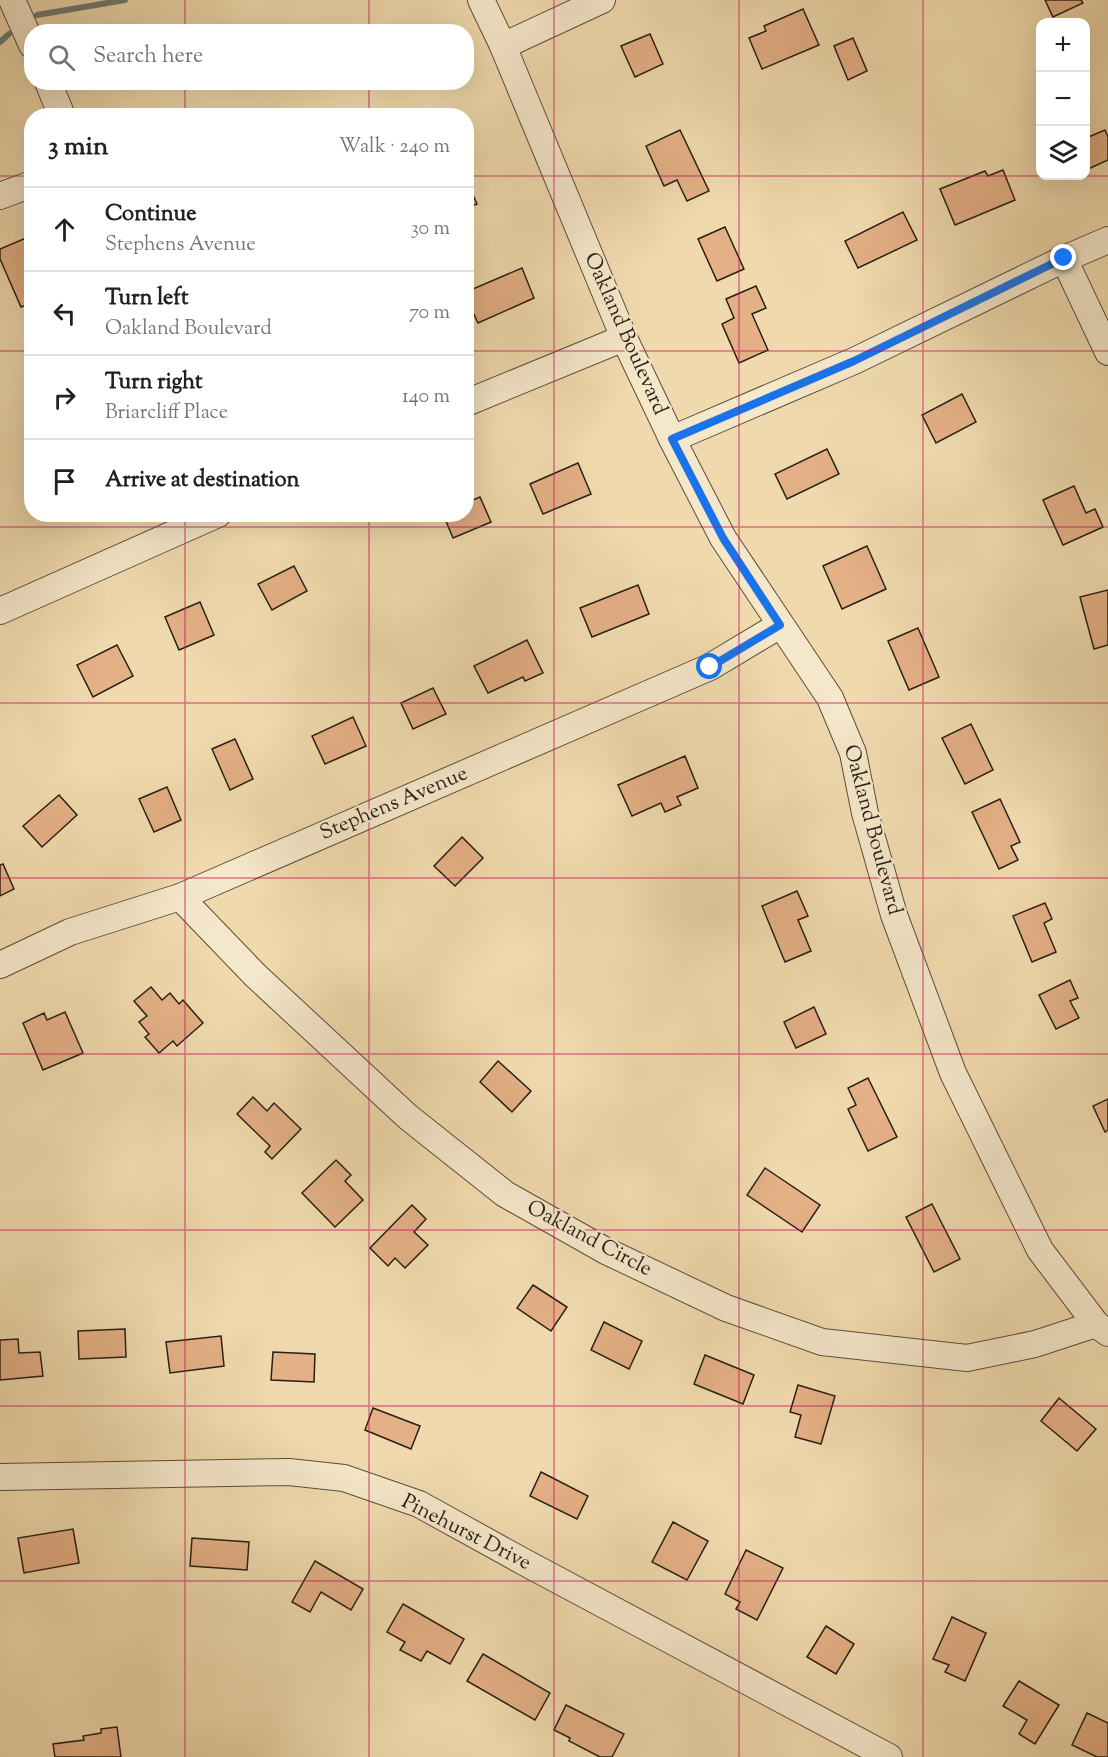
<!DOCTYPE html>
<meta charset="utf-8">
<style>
:root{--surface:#fff;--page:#f6f6f6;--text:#202124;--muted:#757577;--line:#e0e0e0}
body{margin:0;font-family:"Sorts Mill Goudy",serif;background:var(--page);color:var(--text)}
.controls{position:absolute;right:18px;top:18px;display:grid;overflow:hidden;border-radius:12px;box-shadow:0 6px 24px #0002}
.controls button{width:54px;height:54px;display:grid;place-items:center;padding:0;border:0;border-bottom:2px solid var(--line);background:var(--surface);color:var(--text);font:30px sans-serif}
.stop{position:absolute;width:18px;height:18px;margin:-14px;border:4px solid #1a73e8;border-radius:50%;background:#fff}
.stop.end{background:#1a73e8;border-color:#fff;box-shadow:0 2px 6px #0008}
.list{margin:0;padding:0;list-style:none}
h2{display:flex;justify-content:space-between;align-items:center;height:78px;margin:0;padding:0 24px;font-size:26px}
h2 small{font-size:20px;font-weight:400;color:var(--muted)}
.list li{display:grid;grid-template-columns:39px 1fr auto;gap:18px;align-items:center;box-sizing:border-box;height:84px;padding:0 24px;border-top:2px solid var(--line)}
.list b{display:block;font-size:22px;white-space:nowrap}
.list p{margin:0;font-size:20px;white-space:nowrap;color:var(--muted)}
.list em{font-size:20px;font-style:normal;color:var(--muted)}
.icon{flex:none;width:33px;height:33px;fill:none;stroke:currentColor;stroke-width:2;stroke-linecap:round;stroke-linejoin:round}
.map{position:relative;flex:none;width:1108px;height:1757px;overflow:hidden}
.search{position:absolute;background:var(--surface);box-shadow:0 6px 24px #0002;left:24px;top:24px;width:450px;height:66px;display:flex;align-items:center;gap:15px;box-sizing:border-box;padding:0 21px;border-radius:24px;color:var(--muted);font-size:22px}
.panel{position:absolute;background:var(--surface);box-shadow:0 6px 24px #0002;left:24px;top:108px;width:450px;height:414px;border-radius:24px}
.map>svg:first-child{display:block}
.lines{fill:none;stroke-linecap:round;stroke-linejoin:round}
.stream{stroke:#6f7a75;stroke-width:6}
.building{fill:#e4b086;stroke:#281e16;stroke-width:1.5}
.minor-casing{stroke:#5a4d3c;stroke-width:28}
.minor{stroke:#f5e7ca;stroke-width:26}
.route{stroke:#1a73e8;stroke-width:8}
.grid{fill:none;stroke:#c2185b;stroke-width:1.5;stroke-opacity:0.55}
.labels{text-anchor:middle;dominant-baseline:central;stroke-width:4.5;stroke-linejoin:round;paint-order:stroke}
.street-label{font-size:21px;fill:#281e16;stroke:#f5e7ca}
</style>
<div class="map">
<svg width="1108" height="1757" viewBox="0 0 1108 1757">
<rect width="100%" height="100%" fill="#f0daad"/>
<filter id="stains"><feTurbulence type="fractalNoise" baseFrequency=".00333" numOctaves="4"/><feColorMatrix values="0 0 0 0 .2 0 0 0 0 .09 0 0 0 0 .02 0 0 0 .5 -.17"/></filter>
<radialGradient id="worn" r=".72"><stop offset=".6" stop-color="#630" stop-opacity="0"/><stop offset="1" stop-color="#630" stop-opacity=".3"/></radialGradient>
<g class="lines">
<g class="stream">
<polyline points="37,15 125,0"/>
<polyline points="0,42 9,34"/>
</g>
</g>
<g class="building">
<polygon points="1045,0 1081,0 1083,3 1053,17"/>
<polygon points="803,9 819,45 762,69 749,38 766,31 764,26"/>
<polygon points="650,34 663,64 635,77 621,46"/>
<polygon points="853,38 867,71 848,80 834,46"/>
<polygon points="680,130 709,191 687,201 677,180 664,186 646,146"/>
<polygon points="1105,130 1108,137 1108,160 1086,170 1086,138"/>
<polygon points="1003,170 1015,200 955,225 940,189 985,171 988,176"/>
<polygon points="466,179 477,204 466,208"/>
<polygon points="903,212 917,240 858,268 845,241"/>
<polygon points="725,227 744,269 717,281 698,239"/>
<polygon points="26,238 32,251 32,303 21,307 0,259 0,249"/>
<polygon points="522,268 534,298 478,323 466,297 466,292"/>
<polygon points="756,286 766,308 752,314 768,350 739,363 722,324 734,318 726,299"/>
<polygon points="962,394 976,422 936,443 922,415"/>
<polygon points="827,449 839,474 787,499 775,474"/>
<polygon points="578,463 591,494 543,514 530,484"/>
<polygon points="1074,486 1086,513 1095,509 1103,527 1063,545 1043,500"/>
<polygon points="480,497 491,522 453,538 443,514 466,514 466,503"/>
<polygon points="867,546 886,589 842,609 823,566"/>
<polygon points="294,566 307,591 272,610 258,584"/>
<polygon points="638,585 649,614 592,637 580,608"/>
<polygon points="1108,590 1108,645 1094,649 1080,597"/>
<polygon points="200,602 214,635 179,650 165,617"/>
<polygon points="918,628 939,677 909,690 888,641"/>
<polygon points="527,640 543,673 525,681 523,677 488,693 474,666"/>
<polygon points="117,645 133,676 93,697 77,665"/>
<polygon points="433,688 446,714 413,729 401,703"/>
<polygon points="353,717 366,746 325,764 312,736"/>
<polygon points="971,724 993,770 965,784 942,738"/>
<polygon points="235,739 253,779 230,790 212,749"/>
<polygon points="685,756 698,788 677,797 681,805 665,812 661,803 632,816 618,785"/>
<polygon points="167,787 181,820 154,832 139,799"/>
<polygon points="59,795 77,815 42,847 23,826"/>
<polygon points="1000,799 1020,842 1011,846 1018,860 999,869 972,812"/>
<polygon points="462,837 483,858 455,886 434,866"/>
<polygon points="3,864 14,889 0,896 0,865"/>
<polygon points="797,891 808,916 798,920 811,951 785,962 762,906"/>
<polygon points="1045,903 1052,919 1044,923 1056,952 1032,962 1013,916"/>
<polygon points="1070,980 1078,998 1070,1001 1079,1018 1056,1029 1039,995"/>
<polygon points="151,987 162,1000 170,993 179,1004 183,1000 203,1023 177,1046 173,1041 159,1053 145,1037 149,1034 139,1022 147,1016 134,1001"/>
<polygon points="814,1007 826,1034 796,1048 784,1022"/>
<polygon points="65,1012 83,1053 43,1070 23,1023 44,1013 47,1020"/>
<polygon points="498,1061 531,1091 512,1112 480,1082"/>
<polygon points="868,1078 897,1137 868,1151 848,1109 856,1105 848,1088"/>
<polygon points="253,1097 267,1111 274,1103 301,1129 272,1159 265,1152 270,1146 237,1114"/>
<polygon points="1108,1099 1108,1130 1105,1132 1093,1106"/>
<polygon points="336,1160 351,1175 345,1181 363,1200 335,1227 302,1193"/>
<polygon points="765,1168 820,1205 802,1232 747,1195"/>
<polygon points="932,1204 960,1259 934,1272 906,1217"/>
<polygon points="412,1205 426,1219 414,1232 428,1245 405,1268 395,1258 388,1266 370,1248"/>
<polygon points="533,1285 567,1307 551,1331 517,1308"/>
<polygon points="604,1322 642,1341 629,1369 591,1350"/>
<polygon points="125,1329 126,1357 79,1359 78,1331"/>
<polygon points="221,1336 224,1366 170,1373 166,1342"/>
<polygon points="18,1339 19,1353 40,1352 43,1376 0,1380 0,1340"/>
<polygon points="273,1352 315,1354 314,1382 271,1380"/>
<polygon points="705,1355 754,1375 743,1404 694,1384"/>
<polygon points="798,1385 835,1396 821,1444 795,1437 801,1415 790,1412"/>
<polygon points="1059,1398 1096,1429 1077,1451 1041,1421"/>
<polygon points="373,1408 420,1426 411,1449 365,1430"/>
<polygon points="541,1472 588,1496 577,1519 530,1496"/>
<polygon points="673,1522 708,1541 687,1580 652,1562"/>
<polygon points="73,1529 79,1563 24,1573 18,1538"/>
<polygon points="192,1538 249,1542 247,1570 190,1566"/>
<polygon points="746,1550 783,1568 757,1620 736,1609 740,1602 725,1594"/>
<polygon points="315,1561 363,1589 351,1610 321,1592 310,1612 292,1602"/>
<polygon points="403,1604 464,1639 450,1664 427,1651 421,1661 400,1650 405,1642 387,1632"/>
<polygon points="952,1617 986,1633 965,1681 945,1672 949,1665 933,1659"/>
<polygon points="826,1626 854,1644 836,1674 807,1657"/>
<polygon points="483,1654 550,1693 535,1720 467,1681"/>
<polygon points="1019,1681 1059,1705 1035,1744 1019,1734 1027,1720 1003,1706"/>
<polygon points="566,1705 624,1734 612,1757 600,1757 569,1741 570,1738 554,1730"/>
<polygon points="1087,1713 1108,1723 1108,1757 1097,1757 1072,1745"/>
<polygon points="117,1727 121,1757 55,1757 53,1744 84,1740 83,1736 101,1733 101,1729"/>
</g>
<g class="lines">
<defs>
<g id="minor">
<polyline points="12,0 32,45"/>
<polyline points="481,0 503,46 624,338 672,439 723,538 830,698 853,753 865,813 894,915 953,1073 1040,1250 1096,1324 1108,1333"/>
<polyline points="503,46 602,0"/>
<polyline points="48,82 62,116"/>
<polyline points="0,196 32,184"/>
<polyline points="1064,259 1108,352"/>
<polyline points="466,403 624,338"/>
<polyline points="672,439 854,361 1064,259 1108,240"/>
<polyline points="0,611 218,514"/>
<polyline points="180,897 255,975 408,1117 505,1194 606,1251 726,1308 822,1342 967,1358 1035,1344 1096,1324"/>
<polyline points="0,965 70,932 180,897 710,667 780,625"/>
<polyline points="0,1477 289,1472 344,1478 419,1504 524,1562 889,1757"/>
</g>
</defs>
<use href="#minor" class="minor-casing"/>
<use href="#minor" class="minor"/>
</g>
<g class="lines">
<polyline class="route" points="710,667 780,625 723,538 672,439 854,361 1064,258"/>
</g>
<path class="grid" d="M185 0V32M369 0V32M554 0V1757M739 0V1757M923 0V1757M185 82V116M369 82V116M0 176H32M466 176H1108M0 351H32M466 351H1108M185 514V1757M369 514V1757M0 527H1108M0 703H1108M0 878H1108M0 1054H1108M0 1230H1108M0 1406H1108M0 1581H1108"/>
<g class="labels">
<g class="street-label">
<text transform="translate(625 334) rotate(66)">Oakland Boulevard</text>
<text transform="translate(394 804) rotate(-23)">Stephens Avenue</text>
<text transform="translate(872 830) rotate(75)">Oakland Boulevard</text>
<text transform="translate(589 1239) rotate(28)">Oakland Circle</text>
<text transform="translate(466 1533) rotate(27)">Pinehurst Drive</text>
</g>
</g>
<rect width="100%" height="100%" filter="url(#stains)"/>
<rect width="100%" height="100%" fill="url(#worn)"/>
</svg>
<div class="controls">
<button>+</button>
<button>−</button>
<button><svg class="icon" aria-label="layers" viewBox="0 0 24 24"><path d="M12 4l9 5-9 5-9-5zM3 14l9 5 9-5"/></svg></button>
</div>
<div class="stop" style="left:710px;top:667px"></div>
<div class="stop end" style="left:1064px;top:258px"></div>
<div class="search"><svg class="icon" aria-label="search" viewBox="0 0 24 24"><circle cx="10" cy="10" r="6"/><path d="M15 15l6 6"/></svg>Search here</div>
<section class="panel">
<h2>3 min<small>Walk · 240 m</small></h2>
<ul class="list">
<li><svg class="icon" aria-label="ahead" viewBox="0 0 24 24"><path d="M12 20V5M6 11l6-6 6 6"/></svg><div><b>Continue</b><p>Stephens Avenue</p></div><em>30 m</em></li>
<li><svg class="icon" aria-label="left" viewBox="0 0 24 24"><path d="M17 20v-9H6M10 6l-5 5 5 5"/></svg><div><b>Turn left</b><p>Oakland Boulevard</p></div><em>70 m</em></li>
<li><svg class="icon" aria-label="right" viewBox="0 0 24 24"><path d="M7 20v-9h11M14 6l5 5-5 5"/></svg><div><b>Turn right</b><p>Briarcliff Place</p></div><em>140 m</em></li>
<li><svg class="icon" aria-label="arrive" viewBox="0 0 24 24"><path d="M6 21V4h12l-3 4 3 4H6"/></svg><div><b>Arrive at destination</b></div></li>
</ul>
</section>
</div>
